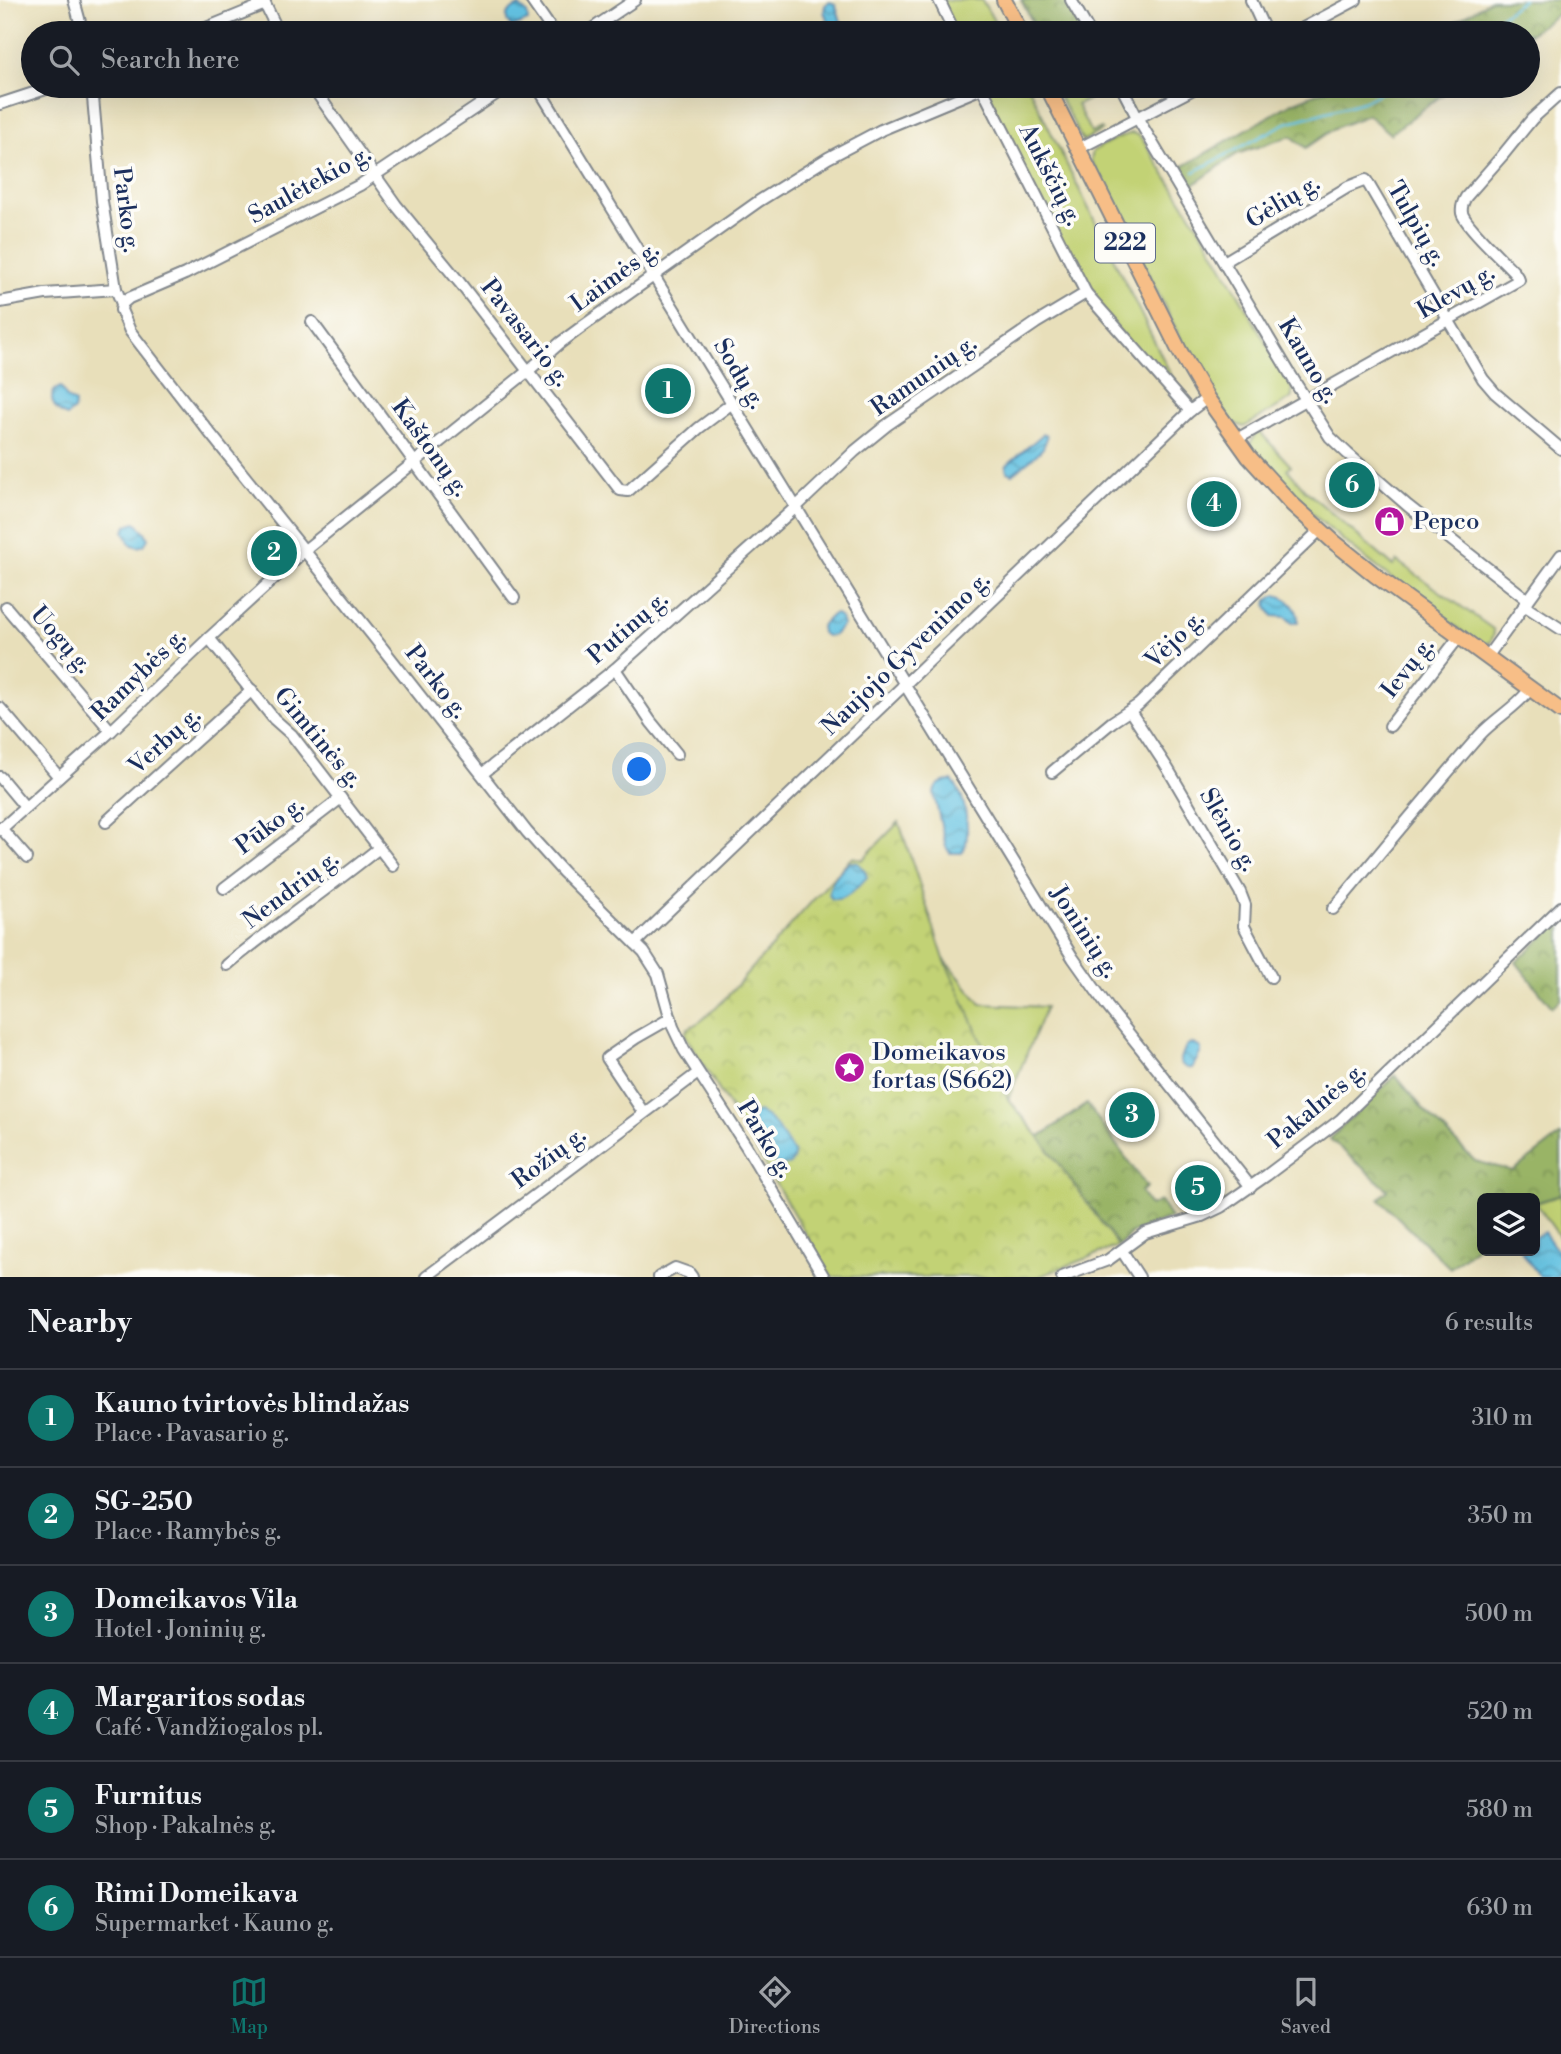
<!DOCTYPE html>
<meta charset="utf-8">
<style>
:root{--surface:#171b24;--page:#20242c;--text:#f1f3f6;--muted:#9ea1a6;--line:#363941;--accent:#0f766e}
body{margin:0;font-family:"Libre Bodoni",serif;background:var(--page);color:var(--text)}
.controls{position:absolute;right:21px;bottom:21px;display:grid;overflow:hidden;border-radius:10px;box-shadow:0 7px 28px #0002}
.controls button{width:63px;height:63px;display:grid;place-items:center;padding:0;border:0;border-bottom:2px solid var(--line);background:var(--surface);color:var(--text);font:35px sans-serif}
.you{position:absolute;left:640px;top:770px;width:24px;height:24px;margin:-18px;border:5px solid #fff;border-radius:50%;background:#1a73e8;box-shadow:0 0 0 10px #1a73e833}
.badge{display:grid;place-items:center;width:46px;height:46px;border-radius:50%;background:var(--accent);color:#fff;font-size:23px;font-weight:700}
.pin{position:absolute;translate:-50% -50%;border:4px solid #fff;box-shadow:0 2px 7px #0006}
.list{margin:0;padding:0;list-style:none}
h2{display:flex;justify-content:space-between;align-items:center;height:91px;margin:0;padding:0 28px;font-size:30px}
h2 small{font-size:23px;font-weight:400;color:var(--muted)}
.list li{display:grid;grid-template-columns:46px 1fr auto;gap:21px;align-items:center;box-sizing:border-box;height:98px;padding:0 28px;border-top:2px solid var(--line)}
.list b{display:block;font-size:26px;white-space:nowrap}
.list p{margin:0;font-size:23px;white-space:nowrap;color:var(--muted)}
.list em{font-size:23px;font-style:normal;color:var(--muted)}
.icon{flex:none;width:38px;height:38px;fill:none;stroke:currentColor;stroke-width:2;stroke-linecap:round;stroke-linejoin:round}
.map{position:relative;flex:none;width:1561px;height:1277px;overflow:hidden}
.search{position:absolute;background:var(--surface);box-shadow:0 7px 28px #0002;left:21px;right:21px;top:21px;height:77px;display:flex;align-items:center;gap:18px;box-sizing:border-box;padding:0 24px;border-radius:38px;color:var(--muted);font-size:26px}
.sheet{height:679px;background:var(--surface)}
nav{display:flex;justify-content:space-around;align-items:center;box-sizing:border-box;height:98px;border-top:2px solid var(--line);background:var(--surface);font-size:19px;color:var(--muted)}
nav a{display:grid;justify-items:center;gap:4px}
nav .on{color:var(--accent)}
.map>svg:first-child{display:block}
.grass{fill:#c2d274;stroke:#6e8069;stroke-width:2}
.forest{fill:url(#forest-crowns);stroke:#5a7262;stroke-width:2}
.park{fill:url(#park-crowns);stroke:#6e8069;stroke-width:2}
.water{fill:url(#water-waves);stroke:#4078a0;stroke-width:2}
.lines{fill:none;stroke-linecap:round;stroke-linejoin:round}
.stream{stroke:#64c2e2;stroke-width:2.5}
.minor-casing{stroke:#82878c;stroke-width:14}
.major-casing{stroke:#82878c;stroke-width:18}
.minor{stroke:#fff;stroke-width:10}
.major{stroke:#f7be87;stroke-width:14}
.labels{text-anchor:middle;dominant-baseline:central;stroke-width:7;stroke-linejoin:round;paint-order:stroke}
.shield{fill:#fdfcf7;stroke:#5f6c8c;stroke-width:2}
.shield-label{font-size:23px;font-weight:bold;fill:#1b2f5e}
.street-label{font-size:24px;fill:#1b2f5e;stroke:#fdfcf7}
.poi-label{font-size:24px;fill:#1b2f5e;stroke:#fdfcf7;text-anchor:start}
</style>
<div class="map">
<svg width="1561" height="1277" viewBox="0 0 1561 1277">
<defs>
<pattern id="forest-crowns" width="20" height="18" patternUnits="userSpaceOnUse" patternTransform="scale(1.75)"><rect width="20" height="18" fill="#99b466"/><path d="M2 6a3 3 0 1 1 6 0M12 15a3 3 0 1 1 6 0" fill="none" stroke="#7c9357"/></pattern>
<pattern id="park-crowns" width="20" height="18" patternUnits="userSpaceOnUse" patternTransform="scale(1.75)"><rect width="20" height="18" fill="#c2d274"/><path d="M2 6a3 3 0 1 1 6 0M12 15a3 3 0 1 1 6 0" fill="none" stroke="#a6b567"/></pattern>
<pattern id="water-waves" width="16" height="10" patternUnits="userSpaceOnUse" patternTransform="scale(1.75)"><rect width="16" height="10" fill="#64c2e2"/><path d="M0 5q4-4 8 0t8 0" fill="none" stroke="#529eba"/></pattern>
</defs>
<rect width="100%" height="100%" fill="#fdfcf7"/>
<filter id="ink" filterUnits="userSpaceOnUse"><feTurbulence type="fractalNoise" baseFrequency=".0143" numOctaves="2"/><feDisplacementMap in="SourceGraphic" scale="14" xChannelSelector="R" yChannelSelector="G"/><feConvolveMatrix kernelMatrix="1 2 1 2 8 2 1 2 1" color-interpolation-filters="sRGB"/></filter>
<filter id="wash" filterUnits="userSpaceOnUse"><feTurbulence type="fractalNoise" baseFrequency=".00686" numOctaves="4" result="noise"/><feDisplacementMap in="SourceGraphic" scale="28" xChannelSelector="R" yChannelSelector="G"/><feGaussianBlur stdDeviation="1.57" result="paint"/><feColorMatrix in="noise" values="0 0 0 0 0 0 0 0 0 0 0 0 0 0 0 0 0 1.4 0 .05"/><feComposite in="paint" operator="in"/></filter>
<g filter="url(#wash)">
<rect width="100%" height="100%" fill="#e8dfba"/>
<g class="grass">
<polygon points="939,0 982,0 1001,33 955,33"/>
<polygon points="981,86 1028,86 1178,389 1157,375 1086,293"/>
<polygon points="1070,86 1121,86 1132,113 1126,112 1112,87 1077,105 1091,133 1101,128 1102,130 1083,141 1055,89 1060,91"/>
<path d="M1132 133 1138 135 1142 139 1209 243 1292 388V397L1289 400 1244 427 1236 424 1229 419 1197 371 1091 160 1093 151C1105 143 1118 137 1132 133Z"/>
<path d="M1260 432 1291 466 1287 469 1305 490 1393 566 1397 561 1493 629 1494 633 1491 642 1482 645 1477 643C1416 596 1351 551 1295 498 1279 482 1259 464 1250 444L1255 434Z"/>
<polygon points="944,959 981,1004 1046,1007 1008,1099 1039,1137 1118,1246 1060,1231"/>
<polygon points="1561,1195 1561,1239 1536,1203"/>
</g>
<g class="forest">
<polygon points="1021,0 1065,0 1079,21 1090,33 1038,33"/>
<polygon points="1491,0 1561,0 1561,12 1528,35 1528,33 1438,33"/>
<polygon points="1335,86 1454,86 1390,134 1368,115 1335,128 1306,148 1291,136 1237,154 1189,188 1182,167 1292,103"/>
<polygon points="1561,920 1561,999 1552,1007 1516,962"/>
<polygon points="1395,1075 1424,1110 1475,1161 1513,1171 1561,1135 1561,1195 1535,1203 1535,1198 1482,1198 1482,1243 1450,1268 1379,1199 1388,1190 1330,1139"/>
<polygon points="1087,1104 1147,1187 1141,1192 1150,1206 1160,1201 1171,1218 1132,1233 1119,1246 1039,1137"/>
</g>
<polygon class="park" points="899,822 944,959 1008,1099 1039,1137 1118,1246 1038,1277 831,1277 750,1140 685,1035 687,1029 701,1021 722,1002 849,860 854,857 862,860"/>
<g class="water">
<polygon points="830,2 835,4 843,27 844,33 834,33 824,12 825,5"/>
<polygon points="519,6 527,13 528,21 512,27 507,21 507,14 513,9"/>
<path d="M61 387 67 398 75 403 74 410 67 416C54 413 44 392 61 387Z"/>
<polygon points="1043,434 1046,434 1047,438 1043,448 1036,455 1012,474 1007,472 1006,467 1008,464"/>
<polygon points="136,523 145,532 148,539 144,545 138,547 130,544 124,531 128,525"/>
<path d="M1276 595C1288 597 1300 610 1298 623H1292L1286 617 1273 616C1269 610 1266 607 1268 600Z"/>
<polygon points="836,614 841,618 843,625 834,635 826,636 822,633 821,626 832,615"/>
<path d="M952 781C966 794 972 837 962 853H950L946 847 934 794C935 784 943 781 952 781Z"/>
<path d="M850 862 858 863 865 871 867 877C858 887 846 901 832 899L829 895C829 883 841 870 850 862Z"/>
<path d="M1191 1043 1201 1048V1052L1192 1068C1186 1069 1182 1066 1180 1061L1186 1046Z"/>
<path d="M758 1112C774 1117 784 1139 794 1153 795 1167 780 1169 771 1160 764 1153 751 1125 752 1115Z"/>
<polygon points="1544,1232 1561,1256 1561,1273 1555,1277 1540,1277 1521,1251 1535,1251 1535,1237"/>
</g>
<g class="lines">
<g class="stream">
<polyline points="1479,33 1523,0"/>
<polyline points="1194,172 1286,123 1363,102 1393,86"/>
</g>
</g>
</g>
<g filter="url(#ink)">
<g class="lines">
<defs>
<g id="minor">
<polyline points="74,0 83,33"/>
<polyline points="263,0 279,33"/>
<polyline points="531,0 554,33"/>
<polyline points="939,0 955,33"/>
<polyline points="1071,0 1090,33"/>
<polyline points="1251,0 1266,33"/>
<polyline points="194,33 265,4"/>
<polyline points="586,33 635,0"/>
<polyline points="1294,33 1356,0"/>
<polyline points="92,86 102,201 116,289 122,304 121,310 130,331 185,402 373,636 527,832 563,872 644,952 658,974 673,1027 684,1050 746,1146 824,1277"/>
<polyline points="312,86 396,205 460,283 620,490 628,491 699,428 731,404"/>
<polyline points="537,86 1073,958 1107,1006 1251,1187"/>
<polyline points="981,86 1086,293 1190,411"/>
<polyline points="1121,86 1138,119 1298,387 1330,437 1348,454 1408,506 1528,600"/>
<polyline points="0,104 55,86"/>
<polyline points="1078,149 1199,86"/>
<polyline points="1224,262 1348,187 1366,180 1483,379 1495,393 1561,449"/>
<polyline points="0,302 45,294 116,289"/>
<polyline points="122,304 129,298 185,274 360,185 508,86"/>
<polyline points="312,322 514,598"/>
<path d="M1235 440 1519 280 1514 272C1504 261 1465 225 1462 213 1461 207 1463 202 1466 197L1502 156 1532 119 1561 93"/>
<polyline points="1524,605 1561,629"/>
<polyline points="6,607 111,731"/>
<polyline points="209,638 274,719 292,735 393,866"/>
<polyline points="1487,657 1561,555"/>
<polyline points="615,669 651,722 677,754"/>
<polyline points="0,708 59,777"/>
<polyline points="1130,711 1168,769 1240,892 1245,905 1244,926 1271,977"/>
<polyline points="1390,726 1459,637"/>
<polyline points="1052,772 1112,722 1138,705 1320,530"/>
<polyline points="482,774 615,669 796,507 855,451 887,425 1036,323 1086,293"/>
<polyline points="0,777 25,807"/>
<polyline points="106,822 252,690"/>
<polyline points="0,827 27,858"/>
<polyline points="0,830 111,731 209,638 305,550 528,371 560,343 583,326 759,201 828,158 881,130 982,88"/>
<polyline points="224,888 341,798"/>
<path d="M1333 909C1382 851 1429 793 1479 736 1494 719 1517 707 1530 689"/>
<polyline points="635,943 1190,411 1207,398"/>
<path d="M227 965C277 924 329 888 379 848"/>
<polyline points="643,1112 607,1058 636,1038 671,1018"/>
<polyline points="1122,1251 1139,1277"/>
<polyline points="426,1277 698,1073"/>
<polyline points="659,1277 675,1268 689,1273 692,1277"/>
<polyline points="1062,1277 1108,1260 1145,1233 1202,1216 1221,1207 1267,1175 1340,1120 1561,907"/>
</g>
<g id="major">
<polyline points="1004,0 1021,33"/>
<polyline points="1047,86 1179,350 1207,398 1249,457 1292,504 1334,542 1375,575 1561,711"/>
</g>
</defs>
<use href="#minor" class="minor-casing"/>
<use href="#major" class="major-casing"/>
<use href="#minor" class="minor"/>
<use href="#major" class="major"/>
</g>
</g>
<defs>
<symbol id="shop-disc" viewBox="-11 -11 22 22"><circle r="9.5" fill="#b5179e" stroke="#fdfcf7"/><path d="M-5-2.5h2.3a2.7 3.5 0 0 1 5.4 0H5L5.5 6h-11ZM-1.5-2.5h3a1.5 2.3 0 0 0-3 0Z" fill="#fff"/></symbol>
<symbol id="sight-disc" viewBox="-11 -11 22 22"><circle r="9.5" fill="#b5179e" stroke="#fdfcf7"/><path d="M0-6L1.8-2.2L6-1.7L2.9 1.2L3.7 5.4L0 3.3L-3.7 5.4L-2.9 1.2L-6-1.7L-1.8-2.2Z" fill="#fff"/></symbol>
</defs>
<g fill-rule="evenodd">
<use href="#shop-disc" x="1372" y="504" width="35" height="35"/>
<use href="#sight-disc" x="832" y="1050" width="35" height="35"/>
</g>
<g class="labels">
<rect class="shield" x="1095" y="223.5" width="60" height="39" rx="5"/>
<g class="shield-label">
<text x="1125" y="243">222</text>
</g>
<g class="street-label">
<text transform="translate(1050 175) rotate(63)">Aukščių g.</text>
<text transform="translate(310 185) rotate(-29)">Saulėtekio g.</text>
<text transform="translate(1283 202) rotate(-31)">Gėlių g.</text>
<text transform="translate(126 210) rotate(83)">Parko g.</text>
<text transform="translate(1416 224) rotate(60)">Tulpių g.</text>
<text transform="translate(615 277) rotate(-36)">Laimės g.</text>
<text transform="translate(1456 292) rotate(-30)">Klevų g.</text>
<text transform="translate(525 333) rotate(52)">Pavasario g.</text>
<text transform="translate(1308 361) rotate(59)">Kauno g.</text>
<text transform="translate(739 374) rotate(59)">Sodų g.</text>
<text transform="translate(924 376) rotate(-35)">Ramunių g.</text>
<text transform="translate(430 448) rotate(54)">Kaštonų g.</text>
<text transform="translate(628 628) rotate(-41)">Putinų g.</text>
<text transform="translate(61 640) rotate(49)">Uogų g.</text>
<text transform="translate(1175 640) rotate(-44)">Vėjo g.</text>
<text transform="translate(906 654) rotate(-44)">Naujojo Gyvenimo g.</text>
<text transform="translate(1408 668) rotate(-52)">Ievų g.</text>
<text transform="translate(139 675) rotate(-44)">Ramybės g.</text>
<text transform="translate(436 682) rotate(52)">Parko g.</text>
<text transform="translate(318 738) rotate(50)">Gimtinės g.</text>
<text transform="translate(165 741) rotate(-42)">Verbų g.</text>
<text transform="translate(270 826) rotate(-37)">Pūko g.</text>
<text transform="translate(1228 830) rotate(60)">Slėnio g.</text>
<text transform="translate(291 890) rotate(-37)">Nendrių g.</text>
<text transform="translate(1084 932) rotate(57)">Joninių g.</text>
<text transform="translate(1317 1106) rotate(-40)">Pakalnės g.</text>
<text transform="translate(765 1139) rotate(59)">Parko g.</text>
<text transform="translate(549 1158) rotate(-37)">Rožių g.</text>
</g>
<g class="poi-label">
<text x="1413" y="522">Pepco</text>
<text x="872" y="1053">Domeikavos<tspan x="872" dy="28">fortas (S662)</tspan></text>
</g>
</g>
</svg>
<div class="controls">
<button><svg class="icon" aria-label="layers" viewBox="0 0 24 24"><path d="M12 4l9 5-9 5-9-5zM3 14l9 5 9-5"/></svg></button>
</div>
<div class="you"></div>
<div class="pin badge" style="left:668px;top:391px">1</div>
<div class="pin badge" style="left:274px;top:553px">2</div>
<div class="pin badge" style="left:1132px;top:1115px">3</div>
<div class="pin badge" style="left:1214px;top:504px">4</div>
<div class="pin badge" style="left:1198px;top:1188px">5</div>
<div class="pin badge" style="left:1352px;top:485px">6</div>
<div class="search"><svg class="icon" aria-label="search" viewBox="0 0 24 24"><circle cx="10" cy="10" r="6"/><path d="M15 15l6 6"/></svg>Search here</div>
</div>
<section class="sheet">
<h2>Nearby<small>6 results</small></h2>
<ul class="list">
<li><span class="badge">1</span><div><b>Kauno tvirtovės blindažas</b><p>Place · Pavasario g.</p></div><em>310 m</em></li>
<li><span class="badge">2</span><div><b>SG-250</b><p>Place · Ramybės g.</p></div><em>350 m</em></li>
<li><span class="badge">3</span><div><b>Domeikavos Vila</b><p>Hotel · Joninių g.</p></div><em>500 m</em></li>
<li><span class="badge">4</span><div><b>Margaritos sodas</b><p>Café · Vandžiogalos pl.</p></div><em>520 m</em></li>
<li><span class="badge">5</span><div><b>Furnitus</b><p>Shop · Pakalnės g.</p></div><em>580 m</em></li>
<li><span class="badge">6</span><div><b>Rimi Domeikava</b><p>Supermarket · Kauno g.</p></div><em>630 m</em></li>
</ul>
</section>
<nav>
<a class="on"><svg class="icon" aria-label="map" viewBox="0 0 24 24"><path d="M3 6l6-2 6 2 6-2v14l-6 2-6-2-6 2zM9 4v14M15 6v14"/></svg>Map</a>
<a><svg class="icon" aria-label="directions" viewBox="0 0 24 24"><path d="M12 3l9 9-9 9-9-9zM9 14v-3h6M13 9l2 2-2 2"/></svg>Directions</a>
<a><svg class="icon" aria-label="saved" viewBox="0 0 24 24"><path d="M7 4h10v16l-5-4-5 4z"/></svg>Saved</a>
</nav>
